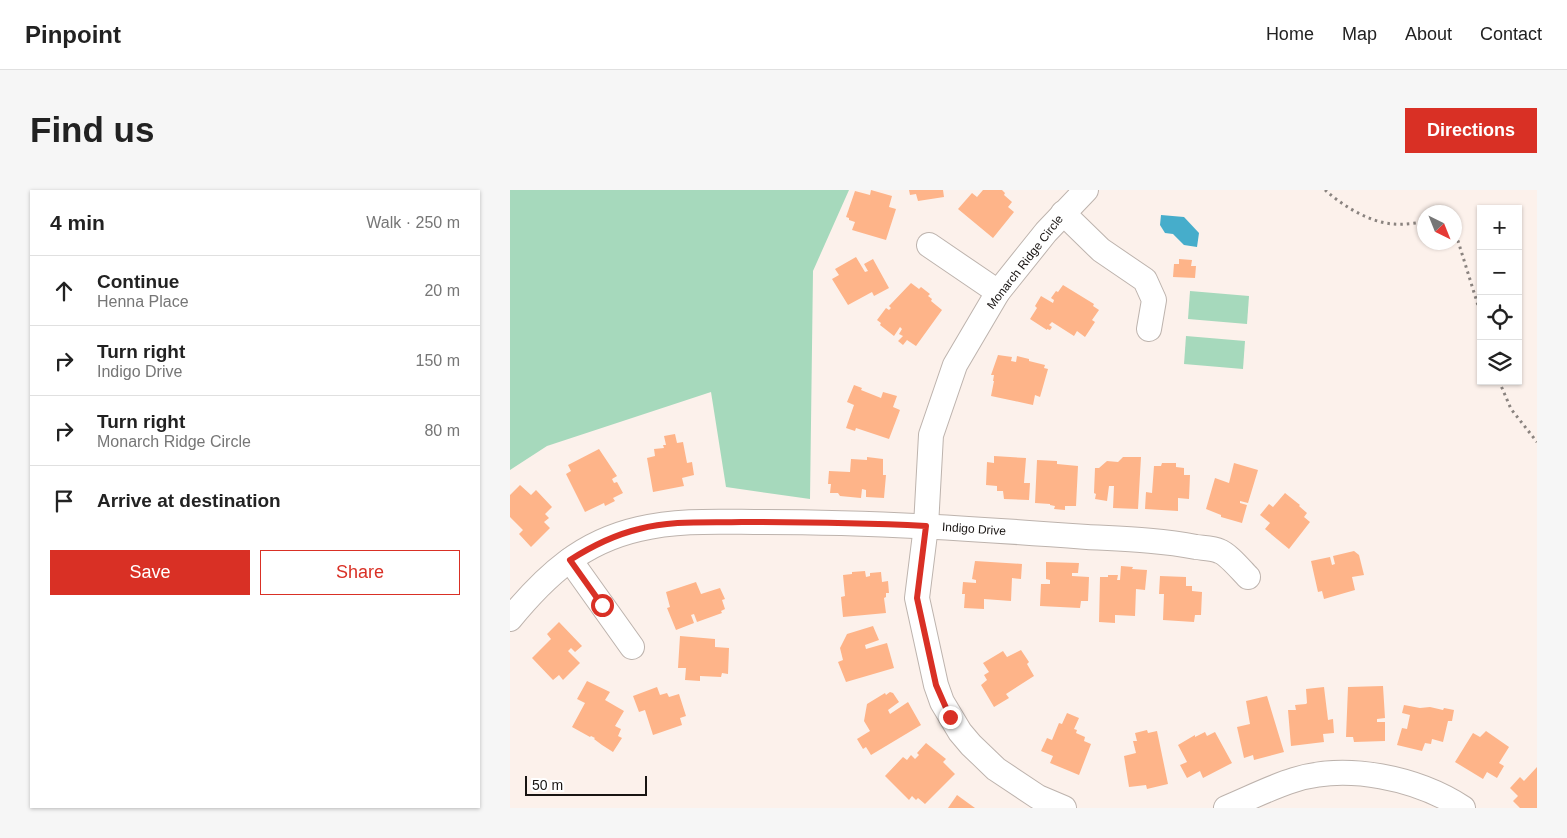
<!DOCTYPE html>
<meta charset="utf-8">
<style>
:root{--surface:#fff;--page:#f6f6f6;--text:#222;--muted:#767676;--line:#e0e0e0;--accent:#d93025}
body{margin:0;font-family:Helvetica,sans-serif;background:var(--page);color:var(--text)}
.controls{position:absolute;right:15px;top:15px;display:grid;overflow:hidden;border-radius:0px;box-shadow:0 1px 4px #0004}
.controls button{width:45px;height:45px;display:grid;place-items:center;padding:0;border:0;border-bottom:1px solid var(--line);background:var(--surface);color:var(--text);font:25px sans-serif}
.compass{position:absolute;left:907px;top:15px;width:45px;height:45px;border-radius:50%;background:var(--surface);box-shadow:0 1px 4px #0004;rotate:137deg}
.scale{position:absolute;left:15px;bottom:12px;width:122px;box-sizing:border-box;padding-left:5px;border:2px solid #181412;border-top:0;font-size:14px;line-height:18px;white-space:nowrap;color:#181412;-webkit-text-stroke:4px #fff;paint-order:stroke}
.stop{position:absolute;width:15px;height:15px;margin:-11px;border:4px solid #d93025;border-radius:50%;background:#fff}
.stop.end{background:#d93025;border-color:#fff;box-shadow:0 1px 5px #0008}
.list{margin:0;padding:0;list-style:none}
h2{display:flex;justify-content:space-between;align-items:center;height:65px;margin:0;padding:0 20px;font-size:21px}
h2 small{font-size:16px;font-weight:400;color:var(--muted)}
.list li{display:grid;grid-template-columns:32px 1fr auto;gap:15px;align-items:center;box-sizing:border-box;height:70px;padding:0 20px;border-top:1px solid var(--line)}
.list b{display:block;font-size:19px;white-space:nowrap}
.list p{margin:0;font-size:16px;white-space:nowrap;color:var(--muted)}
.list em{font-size:16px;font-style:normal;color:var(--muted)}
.actions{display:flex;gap:10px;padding:15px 20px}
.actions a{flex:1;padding:11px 0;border:1px solid var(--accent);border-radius:0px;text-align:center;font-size:18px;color:var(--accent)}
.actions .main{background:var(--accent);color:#fff}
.icon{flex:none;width:28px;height:28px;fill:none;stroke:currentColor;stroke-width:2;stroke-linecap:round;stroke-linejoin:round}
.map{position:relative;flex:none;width:1027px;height:618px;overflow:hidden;border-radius:0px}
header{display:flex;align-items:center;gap:30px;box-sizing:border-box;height:70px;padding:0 25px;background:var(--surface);border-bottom:1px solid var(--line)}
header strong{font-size:24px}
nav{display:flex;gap:28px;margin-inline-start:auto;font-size:18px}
.intro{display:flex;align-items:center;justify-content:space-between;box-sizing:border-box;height:120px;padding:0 30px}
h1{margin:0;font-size:35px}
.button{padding:12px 22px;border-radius:0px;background:var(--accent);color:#fff;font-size:18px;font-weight:700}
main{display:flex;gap:30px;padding:0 30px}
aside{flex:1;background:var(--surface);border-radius:0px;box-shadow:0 1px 4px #0004}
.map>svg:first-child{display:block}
.green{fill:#a6d9bc}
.water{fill:#46adcb}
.building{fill:#feb489}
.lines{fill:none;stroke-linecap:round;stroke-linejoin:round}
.minor-casing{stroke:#bdb3ad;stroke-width:26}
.path{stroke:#8a837f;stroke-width:3;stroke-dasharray:2.5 4;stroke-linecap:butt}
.minor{stroke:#fff;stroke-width:24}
.route{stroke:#d93025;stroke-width:6}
.labels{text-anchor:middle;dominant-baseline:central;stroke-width:4;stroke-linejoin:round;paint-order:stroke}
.street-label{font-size:12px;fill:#181412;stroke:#fff}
</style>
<header>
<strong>Pinpoint</strong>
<nav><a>Home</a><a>Map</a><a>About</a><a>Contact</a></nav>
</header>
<div class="intro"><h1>Find us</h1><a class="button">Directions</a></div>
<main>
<aside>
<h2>4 min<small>Walk · 250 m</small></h2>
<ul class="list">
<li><svg class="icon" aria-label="ahead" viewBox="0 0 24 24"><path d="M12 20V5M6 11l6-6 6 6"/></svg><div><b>Continue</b><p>Henna Place</p></div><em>20 m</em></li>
<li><svg class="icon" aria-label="right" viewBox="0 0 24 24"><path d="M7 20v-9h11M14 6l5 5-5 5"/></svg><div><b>Turn right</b><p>Indigo Drive</p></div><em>150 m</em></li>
<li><svg class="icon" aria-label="right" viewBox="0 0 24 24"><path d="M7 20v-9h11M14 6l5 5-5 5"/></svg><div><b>Turn right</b><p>Monarch Ridge Circle</p></div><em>80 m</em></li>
<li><svg class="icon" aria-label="arrive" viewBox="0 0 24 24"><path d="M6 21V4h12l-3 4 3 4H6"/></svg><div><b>Arrive at destination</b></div></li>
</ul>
<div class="actions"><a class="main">Save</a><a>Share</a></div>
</aside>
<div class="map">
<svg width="1027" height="618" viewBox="0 0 1027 618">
<rect width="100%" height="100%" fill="#fcf1eb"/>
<g class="green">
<polygon points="0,0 339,0 303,81 300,309 216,297 201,202 37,256 0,280"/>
<polygon points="680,101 739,106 737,134 678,129"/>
<polygon points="676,146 735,151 733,179 674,174"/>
</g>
<polygon class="water" points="651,25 674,27 689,43 687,57 674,55 663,44 655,43 650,35"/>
<g class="building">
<polygon points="361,0 382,6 379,17 386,19 376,50 342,40 345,32 339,30 339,28 336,27 345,1 360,5"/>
<polygon points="399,0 433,0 434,7 408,11 406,4 400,5"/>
<polygon points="473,0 492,0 495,3 494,5 502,12 498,17 504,22 483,48 448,19 462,3 467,7"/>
<polygon points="346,67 355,82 358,81 354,74 363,69 379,98 364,106 362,102 338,115 322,89 329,85 325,79"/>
<polygon points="669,69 682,70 681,76 686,76 685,88 663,87 664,74 669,74"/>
<polygon points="401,93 409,99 411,97 420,104 418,106 422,109 421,111 432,120 406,156 397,150 393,155 388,151 393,146 389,144 392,139 390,137 384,146 370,135 371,133 367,130 376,118 379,120 381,118 379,116"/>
<polygon points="553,95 584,114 583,116 589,120 582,130 585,132 575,147 567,141 564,146 542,132 539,135 542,137 540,140 537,139 537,140 520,129 527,118 525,116 531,106 543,113 544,110 541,108 546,101 548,102"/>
<polygon points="488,165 502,167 501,171 506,172 507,166 519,169 519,171 535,175 534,178 538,179 530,207 525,205 523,215 481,206 484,191 483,191 484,185 481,185"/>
<polygon points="344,195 352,198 351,200 371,208 373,202 387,206 383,217 390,220 379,249 346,238 345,241 336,238 344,215 337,212"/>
<polygon points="165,244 167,253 173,252 177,273 182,272 184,285 172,288 174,296 143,302 137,268 145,266 144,259 154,258 153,255 156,255 154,246"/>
<polygon points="89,259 107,286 102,289 104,293 107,292 113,303 103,308 105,311 95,316 94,313 75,322 56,284 61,281 58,275"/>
<polygon points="484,266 516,268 514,293 520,293 519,310 494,309 493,301 487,301 487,296 476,295 477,272 484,273"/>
<polygon points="357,267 373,269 373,285 376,285 374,308 356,307 356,300 352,299 351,308 330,306 328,303 320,303 321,294 318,294 319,281 340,282 341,269 357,270"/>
<polygon points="613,267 631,267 628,319 603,318 604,296 599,296 597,311 585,309 586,304 584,303 585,278 589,278 597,271 608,272"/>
<polygon points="527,270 547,271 547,274 568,276 566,316 555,316 555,320 544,319 545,316 540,315 540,314 525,313"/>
<polygon points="652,273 666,273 666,277 674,278 674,285 680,285 679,309 668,308 668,321 635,319 636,302 642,303 644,276 651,276"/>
<polygon points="724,273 748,280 738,313 730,311 730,313 737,315 732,333 711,327 711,325 696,319 705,288 719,293"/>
<polygon points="10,295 21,305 26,300 42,317 35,324 39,328 34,332 40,338 21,357 9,344 13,340 0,327 0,305"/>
<polygon points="775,303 790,315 789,316 797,323 794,327 800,332 779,359 755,339 760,333 750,325 759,314 763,317"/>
<polygon points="844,361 849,365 854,385 842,387 845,400 814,409 812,401 808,402 801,371 820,367 822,375 825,374 823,366"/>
<polygon points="465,371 512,374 511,389 502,388 501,411 474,409 474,419 454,418 455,404 452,404 453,392 466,393 466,390 462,389"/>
<polygon points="536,372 569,373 568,383 562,383 562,386 579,387 578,411 571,411 570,418 530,416 531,394 540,394 540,390 536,389"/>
<polygon points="611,376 623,377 622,379 637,380 635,400 626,399 625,426 605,425 605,433 589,432 590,387 598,387 598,385 608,385 607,390 610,390"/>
<polygon points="355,381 356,387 360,386 360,383 371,382 372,392 378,391 379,403 376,403 376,407 374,408 376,423 333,427 331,407 335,406 333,385 342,384 342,382"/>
<polygon points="650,386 676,387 676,396 682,396 682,401 692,402 691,425 685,425 684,432 653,430 654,404 649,404"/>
<polygon points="186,392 191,404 210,398 215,409 212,410 215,419 211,421 212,423 187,432 184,424 181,425 184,433 166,440 157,418 160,417 156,402"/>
<polygon points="49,432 72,456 65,462 61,458 58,461 70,473 53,490 49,485 43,490 22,468 41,449 37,444"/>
<polygon points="363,436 369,450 355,455 356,459 377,453 384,478 336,492 328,472 333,470 330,458 337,444"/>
<polygon points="170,446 205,449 205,457 219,458 218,484 212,483 211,487 190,486 190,491 175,490 176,478 168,478"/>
<polygon points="511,460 519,472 517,474 524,486 496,504 499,508 484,517 471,495 477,490 474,485 479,482 473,473 493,461 497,467"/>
<polygon points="77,491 100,502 95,510 114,521 105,536 111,539 108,546 112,548 103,562 92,555 84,549 85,548 81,546 80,547 62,537 75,513 67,509"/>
<polygon points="873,496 875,528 867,529 867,532 875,532 875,551 844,552 843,547 836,547 838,497"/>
<polygon points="147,497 150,505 157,503 159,507 169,504 176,526 170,528 172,535 143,545 135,520 129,522 123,506"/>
<polygon points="814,497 818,530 823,529 824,543 813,544 814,552 781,556 778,520 786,520 785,515 796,514 797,513 796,499"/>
<polygon points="380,502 383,503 389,512 378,520 380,524 398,512 411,535 361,565 356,557 353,559 347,549 360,541 354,531 357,514 375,503 376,505"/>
<polygon points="757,506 774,562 744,570 743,565 734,568 727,537 740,534 736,511"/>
<polygon points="894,515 910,518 920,517 933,520 934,518 944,520 942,531 938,531 933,552 922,549 921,554 915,553 912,561 887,555 892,538 897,539 900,525 892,523"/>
<polygon points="557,523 569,528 564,539 567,540 566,543 575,547 574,551 581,554 569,585 540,573 543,566 531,561 537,548 542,550 549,533 552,534"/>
<polygon points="637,540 638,543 647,541 658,594 637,599 636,595 619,597 614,566 626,563 623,551 627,551 625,543"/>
<polygon points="976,541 999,557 989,573 994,576 987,588 977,582 973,589 945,572 963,543 970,547"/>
<polygon points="695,542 697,546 705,542 722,573 693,588 690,581 677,588 670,575 677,572 668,555 685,545 685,547"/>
<polygon points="416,553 436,569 433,572 445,584 415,614 408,608 406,610 402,606 399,610 375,586 393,567 397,570 401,565 405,569 409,565 407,563"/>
<polygon points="1027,577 1027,618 1010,618 1003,611 1008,606 1000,598 1010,587 1014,591"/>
<polygon points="447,605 465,618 438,618"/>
</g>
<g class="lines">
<defs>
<g id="minor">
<polyline points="553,23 591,60 635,90 644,110 639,139"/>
<polyline points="419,55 488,102"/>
<polyline points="60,370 122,457"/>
<path d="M0 429C36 385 72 352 129 339 170 329 213 332 255 332 362 332 469 339 577 347 613 349 650 350 686 357 693 358 703 358 709 361 718 364 731 380 738 387"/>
<polyline points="554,618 528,607 486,579 461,555 450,542 432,512 426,495 407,408 416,336 421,245 445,175 488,102 536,42 576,0"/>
<path d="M716 618C738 609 761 597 784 590 837 573 907 588 953 618"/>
</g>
</defs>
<use href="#minor" class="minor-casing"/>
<g class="path">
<path d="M815 0C833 16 859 32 883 34 893 35 905 33 914 32"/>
<polyline points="944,38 971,125"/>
<polyline points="989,191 1001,219 1027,252"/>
</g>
<use href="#minor" class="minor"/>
</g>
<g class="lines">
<path class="route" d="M92 415 60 370C82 356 104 345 129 339 163 330 198 333 232 332 294 332 355 333 416 336L407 408 426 495 440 527"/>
</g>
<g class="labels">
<g class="street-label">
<text transform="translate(515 72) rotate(-52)">Monarch Ridge Circle</text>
<text transform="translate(464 339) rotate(4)">Indigo Drive</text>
</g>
</g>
</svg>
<div class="controls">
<button>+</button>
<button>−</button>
<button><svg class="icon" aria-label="locate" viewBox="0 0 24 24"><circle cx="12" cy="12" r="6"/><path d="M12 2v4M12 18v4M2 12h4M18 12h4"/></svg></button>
<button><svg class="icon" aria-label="layers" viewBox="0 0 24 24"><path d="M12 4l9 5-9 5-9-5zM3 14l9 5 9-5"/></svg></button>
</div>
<svg class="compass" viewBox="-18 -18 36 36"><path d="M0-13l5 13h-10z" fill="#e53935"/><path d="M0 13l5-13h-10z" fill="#767676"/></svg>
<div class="scale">50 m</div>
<div class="stop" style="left:92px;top:415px"></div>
<div class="stop end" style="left:440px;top:527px"></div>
</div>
</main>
